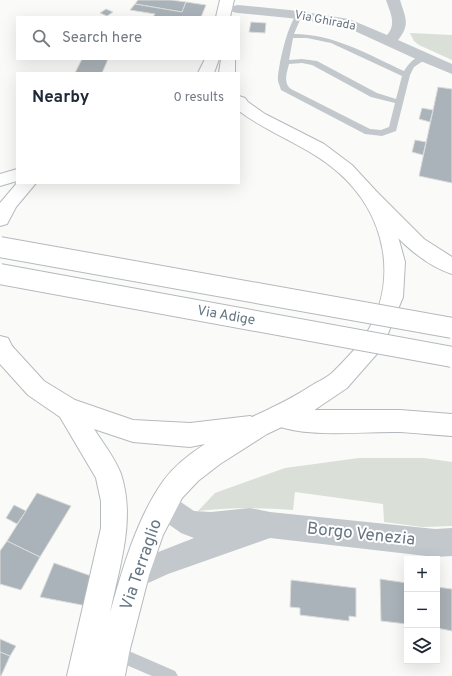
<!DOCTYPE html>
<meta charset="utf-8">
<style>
:root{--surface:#fff;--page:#f6f6f7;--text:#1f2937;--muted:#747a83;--line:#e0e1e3}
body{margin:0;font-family:Overpass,sans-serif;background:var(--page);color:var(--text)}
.controls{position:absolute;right:12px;bottom:12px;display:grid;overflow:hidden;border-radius:0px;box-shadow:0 4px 16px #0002}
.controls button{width:36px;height:36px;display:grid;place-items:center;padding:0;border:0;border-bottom:1px solid var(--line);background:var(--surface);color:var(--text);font:20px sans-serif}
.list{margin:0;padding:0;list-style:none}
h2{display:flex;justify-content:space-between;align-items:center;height:52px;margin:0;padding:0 16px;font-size:17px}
h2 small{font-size:13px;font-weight:400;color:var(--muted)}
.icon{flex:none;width:22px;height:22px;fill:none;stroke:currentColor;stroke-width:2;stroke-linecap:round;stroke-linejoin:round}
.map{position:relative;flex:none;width:452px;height:676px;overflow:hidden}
.search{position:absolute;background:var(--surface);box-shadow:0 4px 16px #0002;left:16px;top:16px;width:224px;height:44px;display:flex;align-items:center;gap:10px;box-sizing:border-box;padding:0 14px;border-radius:0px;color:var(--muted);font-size:15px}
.panel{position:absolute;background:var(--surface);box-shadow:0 4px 16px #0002;left:16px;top:72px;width:224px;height:112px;border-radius:0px}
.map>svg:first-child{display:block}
.green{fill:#dadfd7}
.building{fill:#aab3b9;stroke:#dcdcda}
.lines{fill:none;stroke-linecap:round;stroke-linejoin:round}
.primary-casing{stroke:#b5babe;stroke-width:2}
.highway-casing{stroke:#b4b9bd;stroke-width:2}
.lane{fill:#c3c8cc;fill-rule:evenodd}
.street{fill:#c3c8cc;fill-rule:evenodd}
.primary{fill:#fff;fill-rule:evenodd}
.highway{fill:#fff;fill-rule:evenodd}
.highway-bridge-casing{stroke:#b4b9bd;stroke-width:22;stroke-linecap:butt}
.highway-bridge{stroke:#fff;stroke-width:20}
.labels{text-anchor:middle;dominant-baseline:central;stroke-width:4;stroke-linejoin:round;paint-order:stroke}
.far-street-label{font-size:12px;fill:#657683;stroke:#fff}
.street-label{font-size:14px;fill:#657683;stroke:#fff}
.near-street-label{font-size:17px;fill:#657683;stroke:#fff}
</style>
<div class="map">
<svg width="452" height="676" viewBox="0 0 452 676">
<rect width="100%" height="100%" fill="#fafaf8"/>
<g class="green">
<polygon points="410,33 452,35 452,60 419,45 414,41"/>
<path d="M359 458H424L452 462V526L422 527 384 522 383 504 295 492 293 510C261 508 230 507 198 511L215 493 285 468Z"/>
</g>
<g class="building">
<polygon points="138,0 171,0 186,2 182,12 135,4"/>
<polygon points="186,2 206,5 201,17 153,17 155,14 130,10 135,4 182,12"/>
<polygon points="106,9 113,12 107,16 100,13"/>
<polygon points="251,22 266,23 265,33 249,32"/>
<polygon points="82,59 108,59 102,73 75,73"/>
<polygon points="438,87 452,89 452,183 419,176"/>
<polygon points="422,108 433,110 430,122 419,119"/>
<polygon points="415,140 426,142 423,155 412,152"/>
<polygon points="37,493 71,506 40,557 7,541"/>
<polygon points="14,505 26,511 17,524 6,518"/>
<polygon points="7,541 40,557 21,590 0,584 0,551"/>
<polygon points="54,563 94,577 87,606 40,597"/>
<polygon points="380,579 407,583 407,624 381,621"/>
<polygon points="291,580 356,588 356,617 349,616 349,621 300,615 300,608 290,607"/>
<polygon points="437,587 452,589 452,631 437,628"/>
<polygon points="0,639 16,646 10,656 0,652"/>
<polygon points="0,652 10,656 1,676 0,676"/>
</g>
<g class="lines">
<defs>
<g id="primary">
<polygon points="220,0 234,0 230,17 216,17"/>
<polygon points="205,59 219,59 214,73 198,73"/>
<polygon points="221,59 235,59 235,73 219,73"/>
<path d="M239 96 245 98 248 102 265 114 324 144 352 165 377 192 394 222 405 262 403 297 382 348 347 388 307 415 267 434 220 464 198 481 182 498 163 535 149 575 129 653 125 676H67L101 528V501L96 478 60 417 28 395 0 364V336L8 338 12 346 44 381 75 400 133 420 190 423 250 416 252 417C274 407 294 397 314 384 320 381 327 377 332 373 341 364 360 345 366 334 399 280 386 215 339 173 309 146 271 135 239 111ZM94 429 133 442 190 447 205 444C191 453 174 466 164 480 137 517 122 570 110 613 119 567 136 520 121 474 115 458 103 443 94 429Z"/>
<polygon points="17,183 36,183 16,207 7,224 0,226 0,203"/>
</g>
<g id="highway">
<polygon points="17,169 17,181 0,186 0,174"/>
<path d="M371 191 377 192 424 239 452 257V274C422 264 400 241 379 218 373 211 366 205 362 197L365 192Z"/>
<polygon points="0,341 12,346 15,353 12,360 4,363 0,361"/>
<path d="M279 405 313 410H400L452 414V436C435 435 417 433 400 432 358 431 310 439 271 424L267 416 271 408Z"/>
</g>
</defs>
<use href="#primary" class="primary-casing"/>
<use href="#highway" class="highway-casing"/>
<g class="lane">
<path d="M299 13 302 15 294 34C334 34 369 55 404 71 408 64 417 54 426 55V59L414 67 410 75 396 131 382 136 365 134 281 90C280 87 279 84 278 81 277 69 289 17 299 13ZM293 38H307L331 43 402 76 396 99 377 93 317 61 302 59 289 60ZM302 63 312 65 371 97 395 103 389 127 381 130 370 129 291 89C283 83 287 72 289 64Z"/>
<polygon points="115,645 175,671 178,676 152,676 110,658 107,653 110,648"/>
</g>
<g class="street">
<path d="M386 0H400C405 17 411 24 398 40L452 64V74L418 60 346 27 299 19 238 13 233 12 231 9 233 6 238 5 299 11 349 19 387 35C397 24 390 12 386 0Z"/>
<polygon points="163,492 172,496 194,511 211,512 250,508 270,512 435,529 452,528 452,556 435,557 270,538 168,574 135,589 125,585 121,575 125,565 194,538 181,533 154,514 150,505 154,496"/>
</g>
<use href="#primary" class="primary"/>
<use href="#highway" class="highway"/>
<defs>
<g id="highway-bridge">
<polyline points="0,247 452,328"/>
<polyline points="0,274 452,357"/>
</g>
</defs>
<use href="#highway-bridge" class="highway-bridge-casing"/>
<use href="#highway-bridge" class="highway-bridge"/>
</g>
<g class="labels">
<g class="far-street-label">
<text transform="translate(325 21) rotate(11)">Via Ghirada</text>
</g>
<g class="street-label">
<text transform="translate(226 316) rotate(10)">Via Adige</text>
</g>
<g class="near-street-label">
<text transform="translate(361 535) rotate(6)">Borgo Venezia</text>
<text transform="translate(142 565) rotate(-71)">Via Terraglio</text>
</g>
</g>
</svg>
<div class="controls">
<button>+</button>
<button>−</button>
<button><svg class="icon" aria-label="layers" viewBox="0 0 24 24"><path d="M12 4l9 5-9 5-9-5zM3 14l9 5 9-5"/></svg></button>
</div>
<div class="search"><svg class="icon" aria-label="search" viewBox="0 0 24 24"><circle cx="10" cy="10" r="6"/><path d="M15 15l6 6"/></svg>Search here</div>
<section class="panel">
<h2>Nearby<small>0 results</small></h2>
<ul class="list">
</ul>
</section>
</div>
